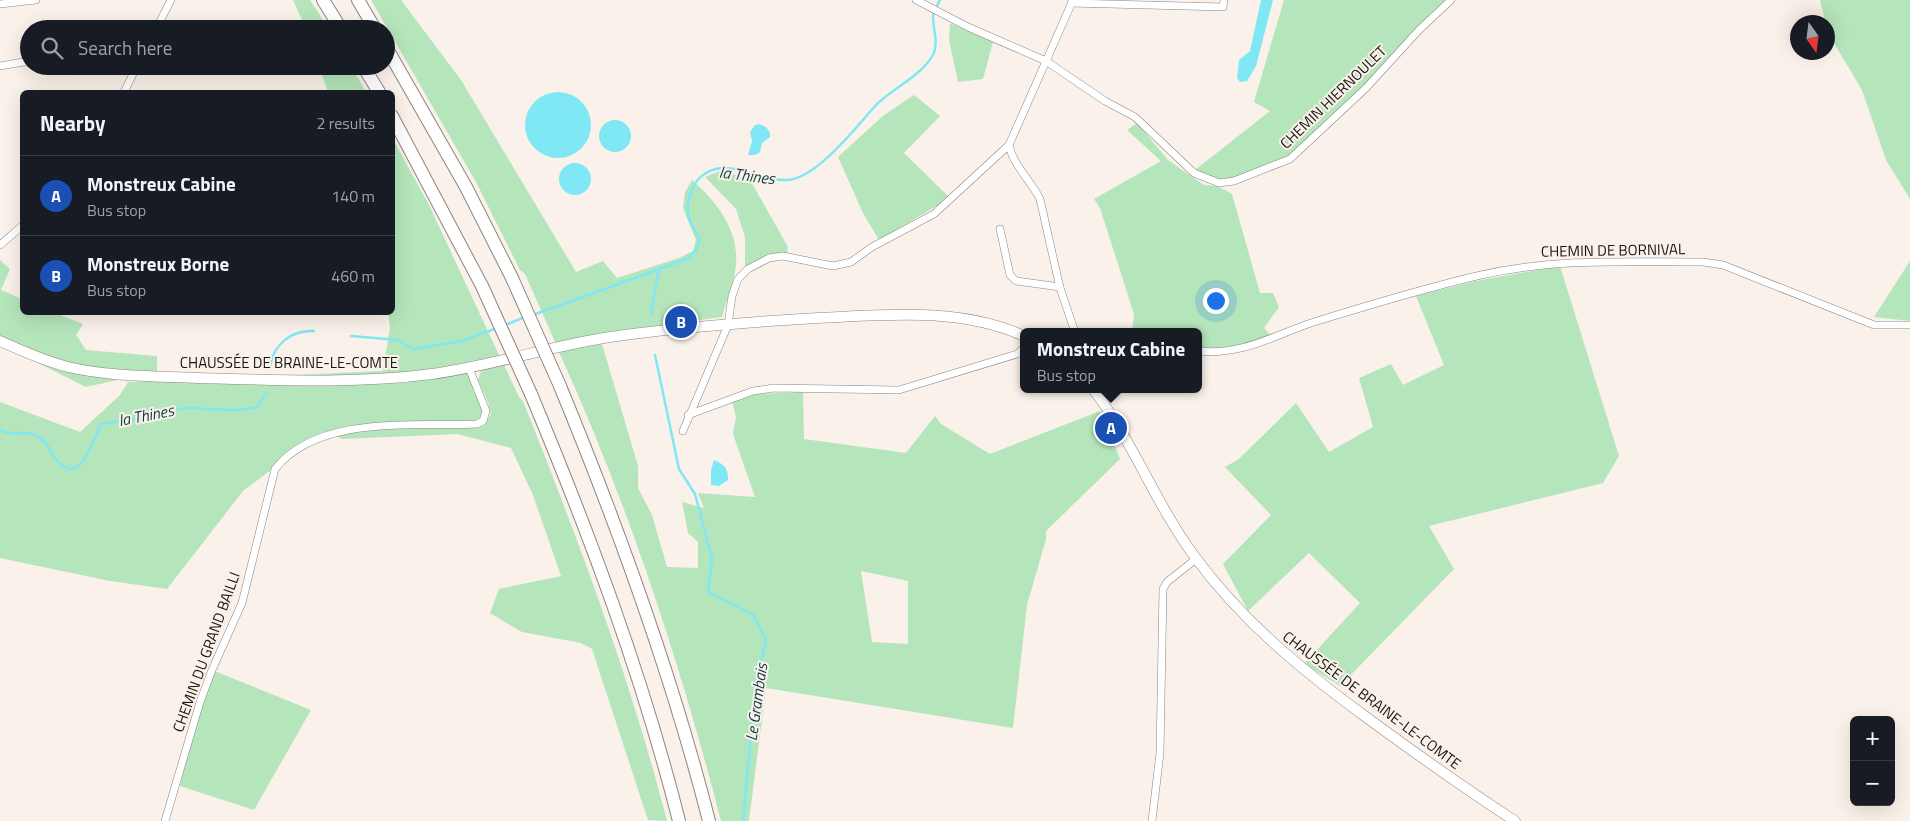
<!DOCTYPE html>
<meta charset="utf-8">
<style>
:root{--surface:#171b24;--page:#20242c;--text:#f1f3f6;--muted:#9ea1a6;--line:#363941;--accent:#8c9099}
body{margin:0;font-family:"Titillium Web",sans-serif;background:var(--page);color:var(--text)}
.controls{position:absolute;right:15px;bottom:15px;display:grid;overflow:hidden;border-radius:8px;box-shadow:0 5px 20px #0002}
.controls button{width:45px;height:45px;display:grid;place-items:center;padding:0;border:0;border-bottom:1px solid var(--line);background:var(--surface);color:var(--text);font:25px sans-serif}
.compass{position:absolute;left:1790px;top:15px;width:45px;height:45px;border-radius:50%;background:var(--surface);box-shadow:0 5px 20px #0002;rotate:166deg}
.you{position:absolute;left:1215px;top:300px;width:18px;height:18px;margin:-12px;border:4px solid #fff;border-radius:50%;background:#1a73e8;box-shadow:0 0 0 8px #1a73e833}
.badge{display:grid;place-items:center;width:32px;height:32px;border-radius:50%;background:var(--accent);color:#fff;font-size:16px;font-weight:700}
.pin{position:absolute;translate:-50% -50%;border:2px solid #fff;box-shadow:0 1px 5px #0006}
.popup{position:absolute;left:1020px;top:328px;width:182px;height:65px;box-sizing:border-box;display:grid;place-content:center;border-radius:8px;background:var(--surface);filter:drop-shadow(0 1px 4px #0005);font-size:16px;white-space:nowrap;color:var(--muted)}
.popup b{font-size:19px;color:var(--text)}
.popup::after{content:'';position:absolute;left:50%;top:100%;margin-left:-10px;border:10px solid transparent;border-top-color:var(--surface)}
.list{margin:0;padding:0;list-style:none}
h2{display:flex;justify-content:space-between;align-items:center;height:65px;margin:0;padding:0 20px;font-size:21px}
h2 small{font-size:16px;font-weight:400;color:var(--muted)}
.list li{display:grid;grid-template-columns:32px 1fr auto;gap:15px;align-items:center;box-sizing:border-box;height:80px;padding:0 20px;border-top:1px solid var(--line)}
.list b{display:block;font-size:19px;white-space:nowrap}
.list p{margin:0;font-size:16px;white-space:nowrap;color:var(--muted)}
.list em{font-size:16px;font-style:normal;color:var(--muted)}
.icon{flex:none;width:28px;height:28px;fill:none;stroke:currentColor;stroke-width:2;stroke-linecap:round;stroke-linejoin:round}
.map{position:relative;flex:none;width:1910px;height:821px;overflow:hidden}
.search{position:absolute;background:var(--surface);box-shadow:0 5px 20px #0002;left:20px;top:20px;width:375px;height:55px;display:flex;align-items:center;gap:12px;box-sizing:border-box;padding:0 18px;border-radius:28px;color:var(--muted);font-size:19px}
.panel{position:absolute;background:var(--surface);box-shadow:0 5px 20px #0002;left:20px;top:90px;width:375px;height:225px;border-radius:8px}
.map>svg:first-child{display:block}
.green{fill:#b5e5bb;fill-rule:evenodd}
.water{fill:#80e7f5}
.lines{fill:none;stroke-linecap:round;stroke-linejoin:round}
.stream{stroke:#80e7f5;stroke-width:2.5}
.street-casing{stroke:#8d857e;stroke-width:8}
.secondary-casing{stroke:#8d857e;stroke-width:11}
.highway-casing{stroke:#8d857e;stroke-width:14}
.street{stroke:#fff;stroke-width:7}
.secondary{stroke:#fff;stroke-width:10}
.highway{stroke:#fff;stroke-width:12}
.highway-bridge-casing{stroke:#8d857e;stroke-width:14;stroke-linecap:butt}
.highway-bridge{stroke:#fff;stroke-width:12}
.labels{text-anchor:middle;dominant-baseline:central;stroke-width:4;stroke-linejoin:round;paint-order:stroke}
.street-label{font-size:15px;fill:#181512;stroke:#faf1ea}
.water-label{font-size:16px;font-style:italic;fill:#0c3d43;stroke:#faf1ea}
</style>
<div class="map">
<svg width="1910" height="821" viewBox="0 0 1910 821">
<rect width="100%" height="100%" fill="#faf1ea"/>
<g class="green">
<polygon points="293,0 310,0 329,29 306,29"/>
<path d="M371 0H401L461 80 576 272 603 261 617 278 679 258 693 251 696 240 683 208 685 192 692 180C717 202 739 230 736 265 735 279 726 302 722 317L597 334 556 344 525 274 520 270 476 182Z"/>
<polygon points="1284,0 1448,0 1374,79 1290,156 1238,178 1219,180 1195,170 1270,111 1254,102"/>
<polygon points="1820,0 1910,0 1910,199 1886,160 1862,90 1828,33"/>
<polygon points="950,23 993,42 983,79 958,82 949,40"/>
<polygon points="319,66 351,66 366,92 328,92"/>
<polygon points="914,95 940,116 904,153 950,198 879,240 863,213 838,157 884,115"/>
<polygon points="1137,123 1168,160 1204,185 1217,186 1232,194 1260,293 1273,293 1279,307 1264,328 1270,335 1231,349 1199,348 1198,332 1132,332 1134,314 1100,208 1094,199 1161,161 1127,130"/>
<path d="M393 139 429 205 500 357 431 369 469 368 486 422 491 414 488 402 478 380 481 371 504 365 519 397 523 401C578 539 630 677 667 821L648 820 592 649 581 643 522 632 490 613 499 589 561 576 533 495 511 448 457 434 342 439 336 436 353 430 304 445 243 491 167 589 110 581 0 558V402L80 432 120 395 128 382 383 371 390 327 388 313 392 312V244L394 243 392 239Z"/>
<polygon points="720,171 749,178 788,247 787,253 768,254 745,267 745,237 736,209 705,177"/>
<polygon points="0,260 10,269 1,290 22,299 22,312 55,313 83,324 76,335 86,350 157,356 157,371 86,387 0,344"/>
<polygon points="1910,261 1910,321 1874,317"/>
<polygon points="1560,266 1619,456 1603,483 1429,526 1454,569 1340,686 1304,664 1360,603 1309,553 1248,611 1223,564 1271,515 1225,467 1239,459 1296,403 1329,452 1373,427 1359,378 1391,364 1403,385 1444,365 1416,296 1476,281"/>
<path d="M602 344 638 466V488L652 515 667 567 698 568V542L688 533 682 502 704 508 698 493 755 497 733 434 736 417 732 401 754 394 803 392 804 439 906 453 935 416 941 424 990 454 1100 411 1120 459 1046 531V539L1027 605 1013 728 766 688 749 821H721C680 662 627 501 559 352ZM861 571 908 581V644L872 642Z"/>
<polygon points="212,670 311,710 254,810 180,786 200,702"/>
</g>
<g class="water">
<polygon points="1261,0 1273,0 1256,66 1247,81 1240,82 1237,78 1239,60 1250,51"/>
<circle cx="558" cy="125" r="33"/>
<circle cx="615" cy="136" r="16"/>
<polygon points="759,124 766,127 770,133 770,137 762,143 760,152 755,155 748,155 752,141 750,132 755,125"/>
<circle cx="575" cy="179" r="16"/>
<path d="M714 460C725 465 728 468 728 480L719 486 711 485V470Z"/>
</g>
<g class="lines">
<g class="stream">
<polyline points="651,314 659,269"/>
<path d="M533 315 687 259 696 250 700 239C696 233 691 226 689 219 685 202 691 182 706 173 730 158 762 182 788 180 818 177 857 126 876 105 893 88 921 76 933 55 939 43 933 30 933 17 933 12 937 5 940 0"/>
<polyline points="505,325 525,317"/>
<polyline points="351,336 398,340 413,349 462,341 497,328"/>
<polyline points="655,355 679,469 695,494 712,559 708,592 753,615 766,641 756,681 743,821"/>
<path d="M270 366C274 344 291 330 314 331"/>
<path d="M0 430C12 437 24 429 37 436 45 439 50 450 54 457 79 491 92 442 101 424L146 417 184 408 235 410 256 408 267 393"/>
</g>
<defs>
<g id="street">
<polyline points="916,0 968,27 1046,61 1105,101 1135,117 1194,173 1219,183 1234,181 1290,159 1366,88 1419,30 1451,0"/>
<path d="M1073 0 1009 145C1013 165 1031 181 1040 199L1060 288 1075 332"/>
<polyline points="1071,3 1223,7 1224,0"/>
<polyline points="0,4 36,0"/>
<polyline points="156,29 171,0"/>
<polyline points="0,66 29,61"/>
<polyline points="124,92 137,66"/>
<polyline points="1000,229 1010,275 1016,281 1060,287"/>
<polyline points="0,245 22,226"/>
<path d="M1198 351C1242 356 1274 335 1314 322 1369 305 1425 288 1481 275 1556 258 1627 262 1703 262L1723 265 1874 325H1910"/>
<polyline points="688,415 753,391 774,388 899,390 1017,354 1024,348"/>
<polyline points="683,431 728,325 732,296 738,279 748,269 769,258 783,256 833,266 851,262 872,247 934,214 1009,145"/>
<path d="M165 821 200 702 212 670 242 603 275 469C319 414 415 427 477 424L483 421 486 411 469 368"/>
<polyline points="1152,821 1160,753 1163,589 1167,582 1196,559"/>
</g>
<g id="secondary">
<path d="M0 341C22 351 45 361 68 367 111 377 155 376 198 378 275 380 355 384 432 374 492 366 550 346 610 337 679 327 749 322 818 318 887 315 959 307 1024 336"/>
<path d="M1093 389C1133 441 1156 505 1195 557 1243 622 1302 670 1366 717 1415 753 1464 788 1515 821"/>
</g>
<g id="highway">
<polyline points="323,0 341,29"/>
<polyline points="358,0 375,29"/>
<polyline points="386,47 466,187 512,278"/>
<polyline points="363,66 379,92"/>
<polyline points="392,116 482,286"/>
<path d="M560 386C619 529 671 672 709 821"/>
<path d="M531 394C589 533 642 674 679 821"/>
</g>
</defs>
<use href="#street" class="street-casing"/>
<use href="#secondary" class="secondary-casing"/>
<use href="#highway" class="highway-casing"/>
<use href="#street" class="street"/>
<use href="#secondary" class="secondary"/>
<use href="#highway" class="highway"/>
<defs>
<g id="highway-bridge">
<polyline points="512,278 560,386"/>
<polyline points="482,286 531,394"/>
</g>
</defs>
<use href="#highway-bridge" class="highway-bridge-casing"/>
<use href="#highway-bridge" class="highway-bridge"/>
</g>
<g class="labels">
<g class="street-label">
<text transform="translate(1333 97) rotate(-44)">CHEMIN HIERNOULET</text>
<text transform="translate(1613 250) rotate(-1)">CHEMIN DE BORNIVAL</text>
<text x="289" y="362">CHAUSSÉE DE BRAINE-LE-COMTE</text>
<text transform="translate(206 652) rotate(-70)">CHEMIN DU GRAND BAILLI</text>
<text transform="translate(1372 700) rotate(37)">CHAUSSÉE DE BRAINE-LE-COMTE</text>
</g>
<g class="water-label">
<text transform="translate(747 175) rotate(7)">la Thines</text>
<text transform="translate(146 415) rotate(-11)">la Thines</text>
<text transform="translate(756 702) rotate(-82)">Le Grambais</text>
</g>
</g>
</svg>
<div class="controls">
<button>+</button>
<button>−</button>
</div>
<svg class="compass" viewBox="-18 -18 36 36"><path d="M0-13l5 13h-10z" fill="#e53935"/><path d="M0 13l5-13h-10z" fill="#9ea1a6"/></svg>
<div class="you"></div>
<div class="pin badge" style="left:1111px;top:428px;background:#1a4fb4">A</div>
<div class="popup"><b>Monstreux Cabine</b>Bus stop</div>
<div class="pin badge" style="left:681px;top:322px;background:#1a4fb4">B</div>
<div class="search"><svg class="icon" aria-label="search" viewBox="0 0 24 24"><circle cx="10" cy="10" r="6"/><path d="M15 15l6 6"/></svg>Search here</div>
<section class="panel">
<h2>Nearby<small>2 results</small></h2>
<ul class="list">
<li><span class="badge" style="background:#1a4fb4">A</span><div><b>Monstreux Cabine</b><p>Bus stop</p></div><em>140 m</em></li>
<li><span class="badge" style="background:#1a4fb4">B</span><div><b>Monstreux Borne</b><p>Bus stop</p></div><em>460 m</em></li>
</ul>
</section>
</div>
